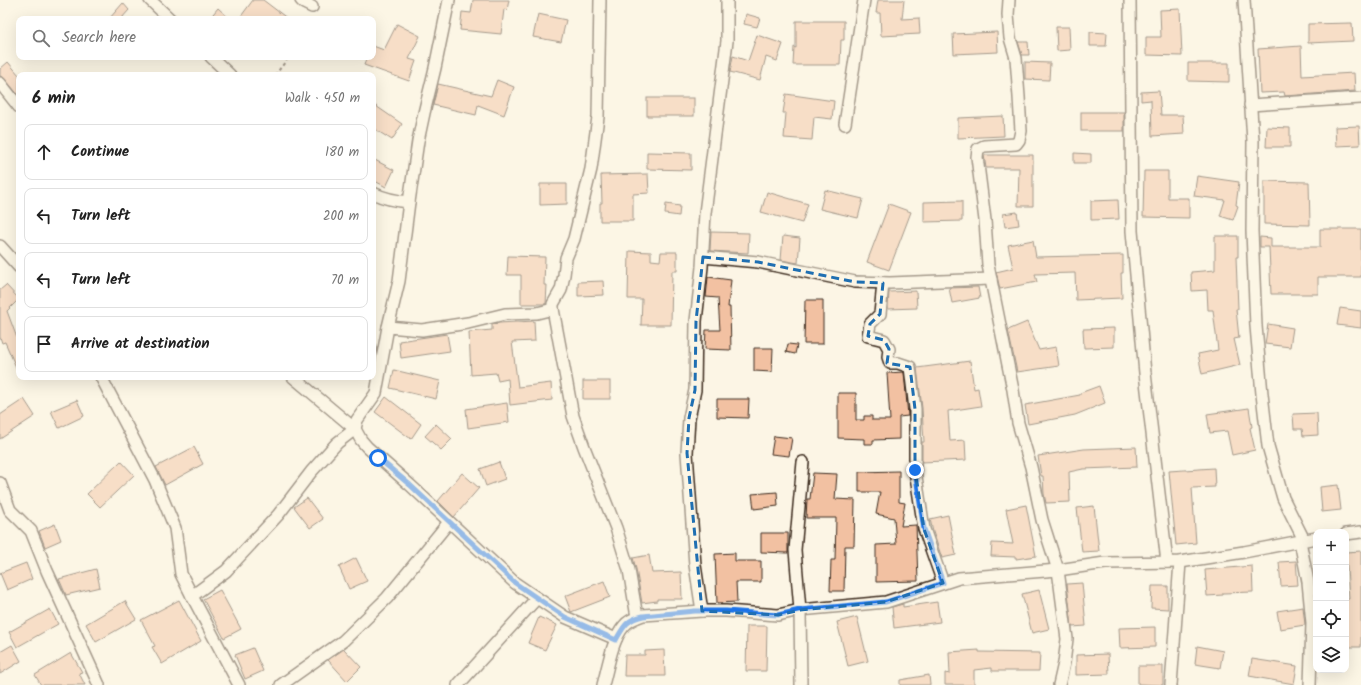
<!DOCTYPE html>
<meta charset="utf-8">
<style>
:root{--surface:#fff;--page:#f6f6f6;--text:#222;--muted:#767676;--line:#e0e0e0}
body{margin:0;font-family:Kalam,sans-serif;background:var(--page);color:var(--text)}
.controls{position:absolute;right:12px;bottom:12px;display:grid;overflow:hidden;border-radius:8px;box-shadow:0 4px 16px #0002}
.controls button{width:36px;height:36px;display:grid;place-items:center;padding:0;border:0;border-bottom:1px solid var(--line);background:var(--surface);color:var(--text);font:20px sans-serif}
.stop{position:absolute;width:12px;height:12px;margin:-9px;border:3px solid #1a73e8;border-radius:50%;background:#fff}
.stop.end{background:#1a73e8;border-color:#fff;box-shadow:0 1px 4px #0008}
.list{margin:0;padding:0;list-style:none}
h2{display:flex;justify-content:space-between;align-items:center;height:52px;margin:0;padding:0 16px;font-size:17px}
h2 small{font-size:13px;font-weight:400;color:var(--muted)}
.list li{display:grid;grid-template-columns:26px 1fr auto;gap:12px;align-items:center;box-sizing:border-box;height:56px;margin:0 8px 8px;padding:0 8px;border:1px solid var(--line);border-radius:8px}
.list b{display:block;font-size:15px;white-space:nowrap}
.list em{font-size:13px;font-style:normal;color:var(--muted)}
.icon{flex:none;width:22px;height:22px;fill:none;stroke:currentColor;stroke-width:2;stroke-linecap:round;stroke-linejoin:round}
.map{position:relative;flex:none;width:1361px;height:685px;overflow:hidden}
.search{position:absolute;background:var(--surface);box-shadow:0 4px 16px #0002;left:16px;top:16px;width:360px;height:44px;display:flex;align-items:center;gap:10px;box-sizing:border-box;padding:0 14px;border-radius:8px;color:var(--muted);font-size:15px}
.panel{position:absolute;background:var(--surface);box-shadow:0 4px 16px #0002;left:16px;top:72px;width:360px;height:308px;border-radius:8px}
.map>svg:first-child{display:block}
.building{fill:#f2c1a2;stroke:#3b2a1e}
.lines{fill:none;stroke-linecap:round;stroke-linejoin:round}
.minor-casing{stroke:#3b2a1e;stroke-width:14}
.path{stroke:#3b2a1e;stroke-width:2;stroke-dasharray:3 3;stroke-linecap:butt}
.minor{stroke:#fcf5e5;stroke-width:11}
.route{stroke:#1a73e8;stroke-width:5}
.marked{fill:none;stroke:#1f6fb2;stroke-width:3;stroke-dasharray:8 5;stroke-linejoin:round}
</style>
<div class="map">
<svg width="1361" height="685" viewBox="0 0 1361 685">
<rect width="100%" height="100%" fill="#fcf5e5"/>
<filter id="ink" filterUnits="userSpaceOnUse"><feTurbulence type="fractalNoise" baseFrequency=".025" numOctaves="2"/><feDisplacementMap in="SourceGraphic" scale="8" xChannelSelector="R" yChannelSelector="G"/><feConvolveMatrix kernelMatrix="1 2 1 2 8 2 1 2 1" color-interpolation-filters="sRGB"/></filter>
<g filter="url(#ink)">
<g class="building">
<polygon points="253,0 263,0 288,19 239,19"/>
<polygon points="473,0 509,0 507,10 504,9 501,34 460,30 462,12 471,13"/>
<polygon points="878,0 904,0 902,19 919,18 920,34 881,36 880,13 876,13"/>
<polygon points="123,3 129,10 121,19 109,19"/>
<polygon points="218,8 230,19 209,19"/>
<polygon points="1180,9 1182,56 1146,55 1146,37 1161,37 1160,10"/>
<polygon points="538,14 566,20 561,42 533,37"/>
<polygon points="746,14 760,18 757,27 744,24"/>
<polygon points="796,21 844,21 844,40 841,40 840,65 793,65 794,47 796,48"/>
<polygon points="1352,23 1353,41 1308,43 1308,24"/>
<polygon points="397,24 420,36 409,59 416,61 409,81 364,65 367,57 373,57 373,46 384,50"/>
<polygon points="1056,27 1069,27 1070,50 1057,51"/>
<polygon points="997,32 998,52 954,54 953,34"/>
<polygon points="1090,32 1107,33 1106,46 1090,46"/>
<polygon points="757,35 783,44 777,61 766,57 760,80 730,72 733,56 748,61"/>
<polygon points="1018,42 1028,42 1029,55 1022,55"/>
<polygon points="1301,46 1302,76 1354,73 1355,91 1285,96 1284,92 1260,93 1258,49"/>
<polygon points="8,62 19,75 19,96 5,79 0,76 0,69"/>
<polygon points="1025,62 1050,63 1049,80 1025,79"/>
<polygon points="1188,63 1229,63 1229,82 1188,81"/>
<polygon points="497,80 514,87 504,115 478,105 476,115 433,105 438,84 491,96"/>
<polygon points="1159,91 1161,115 1183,115 1184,134 1152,136 1151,100 1141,101 1141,92"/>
<polygon points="786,94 834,101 832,119 814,117 812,140 784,138 786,113 783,113"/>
<rect x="647" y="98" width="47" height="18"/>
<polygon points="373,104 402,124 392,140 373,128"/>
<rect x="1081" y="112" width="43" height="19"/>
<polygon points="1003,116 1004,136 958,138 958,118"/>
<polygon points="1359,126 1360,145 1336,146 1335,127"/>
<polygon points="1267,127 1290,128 1290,147 1266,147"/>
<polygon points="647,152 691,153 691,170 647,169"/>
<polygon points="1074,153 1091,154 1091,163 1074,163"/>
<polygon points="984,155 1033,155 1033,206 1018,206 1019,168 986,168"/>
<polygon points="373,159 394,170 386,187 373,180"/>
<polygon points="1144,171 1168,171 1168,198 1189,198 1189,218 1143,217"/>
<polygon points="648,174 649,193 633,194 633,221 600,221 600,203 602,203 601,175"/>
<polygon points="1197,176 1239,182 1236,205 1238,206 1233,220 1220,216 1225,200 1194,196"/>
<polygon points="1264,181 1309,182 1310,225 1264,224"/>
<polygon points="540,184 567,184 567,204 540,205"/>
<polygon points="825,190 863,199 858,218 820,209"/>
<polygon points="767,192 808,204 802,223 761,212"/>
<polygon points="1118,200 1119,219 1091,220 1091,201"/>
<polygon points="962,201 962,221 924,222 924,202"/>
<polygon points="666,204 680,206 679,216 665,214"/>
<polygon points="889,204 911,212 889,270 867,262"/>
<polygon points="1017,212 1019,225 1005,227 1003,214"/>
<polygon points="1320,229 1361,229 1361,277 1318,277 1318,294 1271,294 1269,247 1260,247 1260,237 1271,238 1271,247 1320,247"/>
<polygon points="711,232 749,233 748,253 710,251"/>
<polygon points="783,236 800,238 798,263 781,260"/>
<polygon points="1215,236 1238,236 1238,257 1236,257 1238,309 1236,309 1239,338 1234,339 1240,365 1202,374 1198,354 1218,350 1213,310 1208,310 1207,290 1192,291 1191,272 1215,270"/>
<polygon points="1033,240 1036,257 1123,255 1123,273 1121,273 1122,298 1076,300 1075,273 1035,274 1037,282 1000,289 996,272 1013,268 1008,245"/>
<polygon points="629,251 651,252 651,260 660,261 661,252 677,252 677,271 672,271 671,325 641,325 642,299 628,299"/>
<polygon points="508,256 545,257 544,285 547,285 546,304 521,304 521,275 507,275"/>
<polygon points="708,277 731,280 728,307 730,307 731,350 705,349 706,330 720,330 718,298 706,297"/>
<polygon points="603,281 604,295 578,296 578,282"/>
<polygon points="6,285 19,299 7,311 17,338 19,338 19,374 5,342 2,343 0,337 0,290"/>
<polygon points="978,287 980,298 952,303 949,288"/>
<polygon points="916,291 917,308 888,309 889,292"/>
<polygon points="805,300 823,300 823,344 804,344"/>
<polygon points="1340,308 1361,311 1361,328 1337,325"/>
<polygon points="534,321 535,341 512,342 518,387 551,383 552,400 510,405 508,379 498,381 496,373 471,375 469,332 492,330 492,324 499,323"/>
<polygon points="1027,322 1039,350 1056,347 1059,366 1017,372 1008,330"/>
<polygon points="1268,324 1293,328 1290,347 1265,344"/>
<polygon points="1114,328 1114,347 1084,348 1083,329"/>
<polygon points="447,334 450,351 401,358 399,341"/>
<polygon points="788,344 797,345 795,354 786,352"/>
<polygon points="754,348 773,348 772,372 754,371"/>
<polygon points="970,361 974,389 978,388 981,406 948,411 950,441 965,440 966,460 922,462 922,442 924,442 922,408 917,368"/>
<polygon points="394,370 440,381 436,399 390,388"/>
<polygon points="904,372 908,416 899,417 899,439 873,440 873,444 864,444 864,439 838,438 838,393 856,393 856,420 864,420 864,416 872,416 872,420 890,420 887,373"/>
<rect x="583" y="381" width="27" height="18"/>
<polygon points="1099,386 1105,403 1075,415 1028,424 1025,405 1080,395 1080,393"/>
<polygon points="386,397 421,424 411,439 375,412"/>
<polygon points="24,399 35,416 0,439 0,415"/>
<polygon points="717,399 749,399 748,418 717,417"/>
<polygon points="77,400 84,416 59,428 51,411"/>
<polygon points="507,403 509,422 468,428 466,409"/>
<polygon points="1249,408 1252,427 1250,428 1255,450 1232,455 1227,431 1210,433 1207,414"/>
<polygon points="1317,413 1318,435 1303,436 1302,429 1294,429 1293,414"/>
<polygon points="436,424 452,439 441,450 425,436"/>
<polygon points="774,436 792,438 789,456 771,454"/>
<polygon points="194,447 203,464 165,485 156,467"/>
<polygon points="1136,447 1137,467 1083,469 1069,472 1070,502 1046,503 1044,494 1043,476 1041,476 1038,456 1084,449"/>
<polygon points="121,461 134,475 100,507 87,494"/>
<polygon points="499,462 505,479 486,486 480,469"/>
<polygon points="1214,468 1215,487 1192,488 1196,543 1176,545 1169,471"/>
<polygon points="899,471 899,502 905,503 901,526 916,525 918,581 876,582 876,545 896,544 894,518 876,514 880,492 859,492 859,472"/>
<polygon points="462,473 479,488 454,517 438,501"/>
<polygon points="813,473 837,474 835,499 855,500 854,546 845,546 844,591 830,591 831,560 835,560 836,518 806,518 807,499 810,499"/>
<polygon points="1338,485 1341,510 1322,512 1320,487"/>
<polygon points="777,492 778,506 754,509 752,494"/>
<polygon points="307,498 323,519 310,528 294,507"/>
<polygon points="1026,505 1036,556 1016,559 1016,557 991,556 992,543 1013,544 1006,509"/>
<polygon points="1094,506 1099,551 1082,552 1077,508"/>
<polygon points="948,515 956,555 942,558 933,532 930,519"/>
<polygon points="55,524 61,540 45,547 39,531"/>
<polygon points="761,533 788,533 788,553 761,552"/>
<polygon points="1361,551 1361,647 1346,647 1346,599 1349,599 1346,552"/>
<polygon points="735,553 735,561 761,561 761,582 736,582 737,602 717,603 715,554"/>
<polygon points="649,555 652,573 681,572 682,599 657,599 657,601 642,603 636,569 633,558"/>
<polygon points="356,558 367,581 349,589 339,567"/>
<polygon points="1296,561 1298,585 1281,586 1279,562"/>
<polygon points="26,563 32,579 7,590 0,573"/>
<polygon points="1252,566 1253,592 1223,593 1223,595 1207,596 1205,570"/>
<polygon points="96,569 100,587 66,595 59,579"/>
<polygon points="604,581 610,597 571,612 565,596"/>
<polygon points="1082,583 1086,626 1072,627 1067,584"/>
<polygon points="1152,586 1168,586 1168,609 1151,608"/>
<polygon points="220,590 241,629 224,638 203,599"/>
<polygon points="1039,590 1049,629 1032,633 1022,594"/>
<polygon points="179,600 201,641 162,664 152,647 155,646 141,620"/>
<polygon points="125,601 136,619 96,642 86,624"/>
<polygon points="937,602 940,622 894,628 892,607 903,604 903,607"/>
<polygon points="1303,607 1305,625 1280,629 1277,611"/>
<polygon points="50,609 58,624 17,647 9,632"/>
<polygon points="539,617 557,625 545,650 528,643"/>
<polygon points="857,617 868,661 848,666 837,622"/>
<polygon points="747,626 767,626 766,671 746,671"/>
<polygon points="1155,627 1155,647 1120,648 1119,628"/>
<polygon points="12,645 21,661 0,674 0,652"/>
<polygon points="1197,646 1223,651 1220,668 1195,664"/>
<polygon points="253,648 263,671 245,679 235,655"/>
<polygon points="344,649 361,667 347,681 328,660"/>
<polygon points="664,650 665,676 624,676 625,655 645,655 645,651"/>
<polygon points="979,650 979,652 1040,653 1039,671 992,671 992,668 974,670 974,685 945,685 945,673 950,674 949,652"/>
<polygon points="71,653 82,672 79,673 85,685 41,685 35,675"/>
<polygon points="1108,654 1109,674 1076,675 1076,655"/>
<polygon points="1252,659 1297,666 1294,684 1249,676"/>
<polygon points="1138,666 1163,666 1163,685 1138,684"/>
<polygon points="929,675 930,685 900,685 900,680"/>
</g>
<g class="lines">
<defs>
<g id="minor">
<polyline points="150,0 170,19"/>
<polyline points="301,0 304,3 312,7"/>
<polyline points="449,0 435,68 424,113 418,141 409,202 399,281 388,327 376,393 357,420 355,429 361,440 367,447 410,485 515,583 565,617 616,639"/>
<polyline points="600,0 598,117 591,169 574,239 566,258 564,275 561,290 553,304 553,309 573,416 584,447 616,528 629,570 637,617"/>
<polyline points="1009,0 1008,15 1010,38 1016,58 1019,97 1021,131 1019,140 1016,144 984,146 978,149 977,157 985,220 988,265 1013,390 1018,423 1031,467 1042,520 1058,570 1067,639 1064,663 1059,685"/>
<polyline points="1130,0 1132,231 1145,373 1167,562"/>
<polyline points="1244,0 1253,141 1252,231 1256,326 1262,394 1268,446 1283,498 1304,540"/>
<polyline points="211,57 230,75"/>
<polyline points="0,83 19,107"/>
<polyline points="1250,105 1361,98"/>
<polyline points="845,124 864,0"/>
<path d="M373 193C385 199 396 201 409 202"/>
<polyline points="0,246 19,267"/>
<polyline points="703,257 758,262 855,282 890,283 991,279"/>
<polyline points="883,283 880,314 870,324 868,336 884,340 889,349 888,357 890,363 898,363 910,367 915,409 915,470 924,529 943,583"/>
<polyline points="388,327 422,330 468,323 505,314 537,313 553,309"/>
<polyline points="101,377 155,480 175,528 181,574 192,596"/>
<polyline points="0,483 10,510 31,531 47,571 99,685"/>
<polyline points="1346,534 1361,532"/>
<polyline points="1300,541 1308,582 1312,623 1310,685"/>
<polyline points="702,611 695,565 687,453 689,418 695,390 696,321 702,267 705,213 727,41 727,0"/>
<polyline points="239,685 192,596 226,571 278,515 311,472 337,443 355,429 293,377"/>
<polyline points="281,685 343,641 387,598 449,522"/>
<polyline points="458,685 537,598"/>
<path d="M603 685C608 667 612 640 624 626 628 621 637 617 643 615L702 611H726L778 615 800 610 886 602 959 578 1058 570 1105 563 1180 562 1244 552 1316 538"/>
<polyline points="801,685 800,610 795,550 803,462"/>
<polyline points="1171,685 1180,562"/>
</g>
</defs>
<use href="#minor" class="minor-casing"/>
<polyline class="path" points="275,75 289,57"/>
<use href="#minor" class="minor"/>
</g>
</g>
<g class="lines" filter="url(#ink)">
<path class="route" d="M378 458 410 485 515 583 565 617 616 640C624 626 626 620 643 616L695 611H726L778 615 800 610 886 602 943 583 924 529 915 470"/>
</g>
<path d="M0 0H1361V685H0ZM703 257 758 262 855 282 883 283 880 314 870 324 868 336 884 340 889 349 887 363 910 367 915 409V470L924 529 943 583 886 602 800 610 778 615 702 611 687 453 689 418 695 390 696 321Z" fill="#fcf5e5" fill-opacity=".55" fill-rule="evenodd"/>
<path class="marked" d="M703 257 758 262 855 282 883 283 880 314 870 324 868 336 884 340 889 349 887 363 910 367 915 409V470L924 529 943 583 886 602 800 610 778 615 702 611 687 453 689 418 695 390 696 321Z"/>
</svg>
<div class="controls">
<button>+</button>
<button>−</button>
<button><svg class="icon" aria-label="locate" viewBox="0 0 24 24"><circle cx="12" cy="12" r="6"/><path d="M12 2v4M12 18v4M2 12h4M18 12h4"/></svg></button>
<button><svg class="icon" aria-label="layers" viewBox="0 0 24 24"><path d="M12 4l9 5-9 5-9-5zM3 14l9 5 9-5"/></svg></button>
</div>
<div class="stop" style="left:378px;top:458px"></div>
<div class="stop end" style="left:915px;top:470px"></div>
<div class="search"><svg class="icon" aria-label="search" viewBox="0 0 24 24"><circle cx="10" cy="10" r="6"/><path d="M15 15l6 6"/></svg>Search here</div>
<section class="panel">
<h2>6 min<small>Walk · 450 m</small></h2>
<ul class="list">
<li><svg class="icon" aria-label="ahead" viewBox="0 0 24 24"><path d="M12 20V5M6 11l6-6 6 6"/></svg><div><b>Continue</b></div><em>180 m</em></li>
<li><svg class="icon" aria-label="left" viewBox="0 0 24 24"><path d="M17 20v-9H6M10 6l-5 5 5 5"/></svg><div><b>Turn left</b></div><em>200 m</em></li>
<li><svg class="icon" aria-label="left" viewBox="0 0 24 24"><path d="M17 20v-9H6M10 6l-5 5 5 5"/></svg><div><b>Turn left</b></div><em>70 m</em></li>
<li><svg class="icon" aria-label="arrive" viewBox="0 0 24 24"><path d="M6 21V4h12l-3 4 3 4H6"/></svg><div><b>Arrive at destination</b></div></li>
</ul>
</section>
</div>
